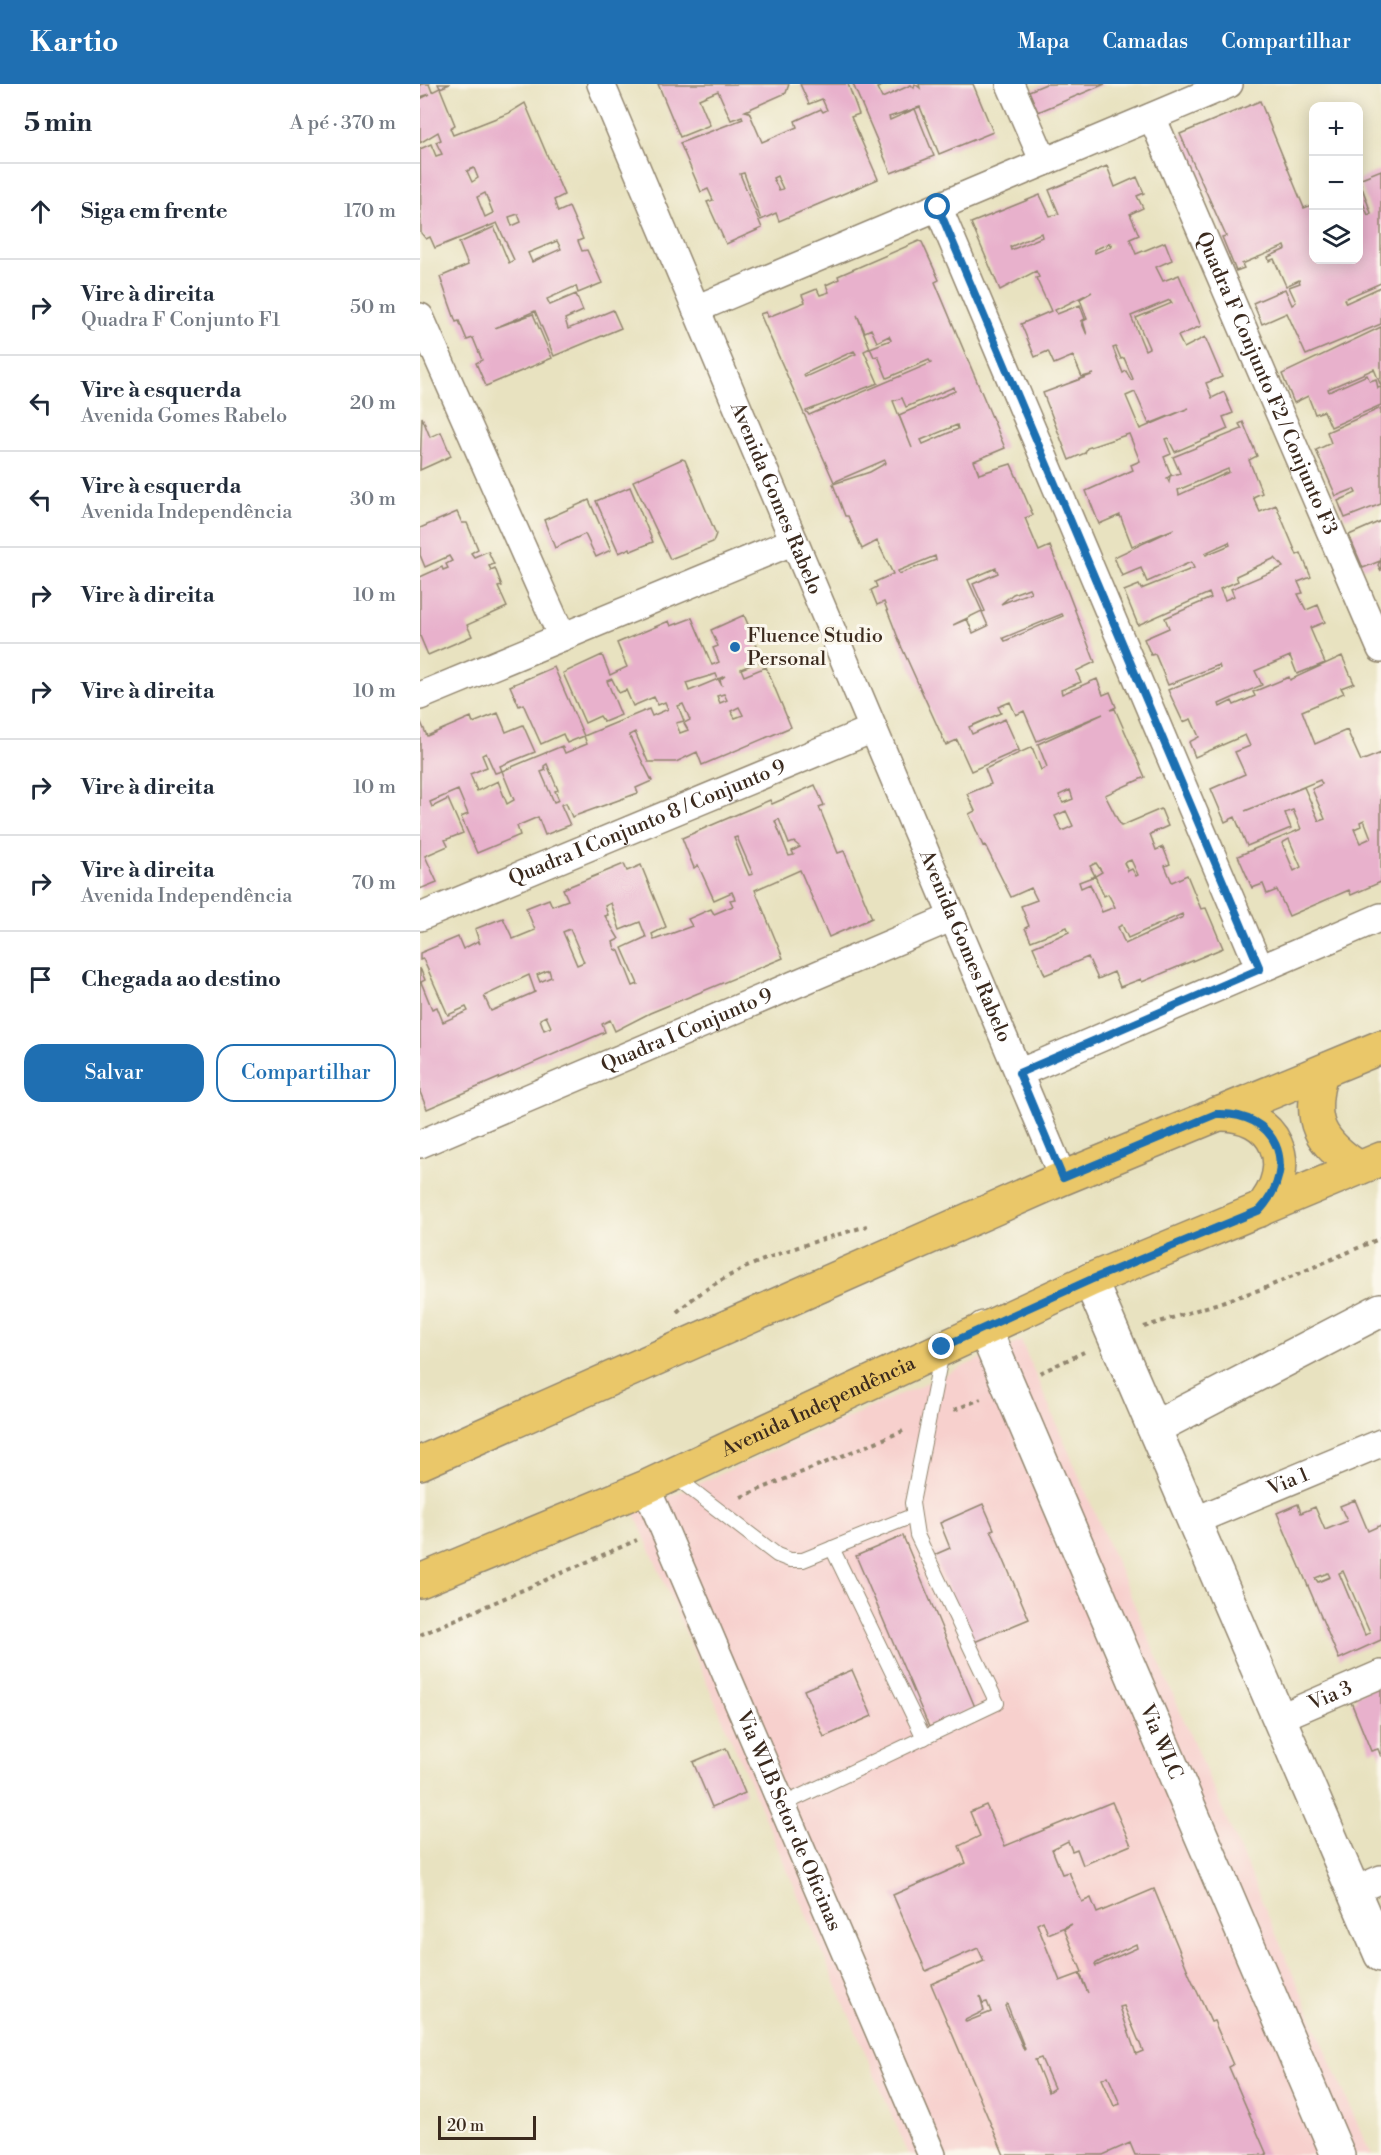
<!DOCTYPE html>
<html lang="pt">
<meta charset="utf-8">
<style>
:root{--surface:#fff;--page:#f2f2f3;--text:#1f2937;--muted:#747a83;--line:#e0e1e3;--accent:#1f6fb2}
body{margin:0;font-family:"Libre Bodoni",serif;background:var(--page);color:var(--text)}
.controls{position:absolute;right:18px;top:18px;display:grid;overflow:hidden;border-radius:12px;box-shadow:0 3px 15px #0003}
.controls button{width:54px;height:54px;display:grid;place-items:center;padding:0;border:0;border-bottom:2px solid var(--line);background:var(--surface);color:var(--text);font:30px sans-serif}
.scale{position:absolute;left:18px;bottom:15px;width:98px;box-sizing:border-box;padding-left:6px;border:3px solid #3b2a1e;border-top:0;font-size:16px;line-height:21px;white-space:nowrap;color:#3b2a1e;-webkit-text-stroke:4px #fbf7ec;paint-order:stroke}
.stop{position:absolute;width:18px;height:18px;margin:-14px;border:4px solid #1f6fb2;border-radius:50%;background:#fff}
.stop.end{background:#1f6fb2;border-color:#fff;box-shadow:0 2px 6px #0008}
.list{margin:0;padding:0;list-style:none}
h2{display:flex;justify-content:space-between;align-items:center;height:78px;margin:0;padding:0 24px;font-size:26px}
h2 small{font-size:20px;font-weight:400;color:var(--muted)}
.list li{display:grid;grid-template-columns:39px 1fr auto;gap:18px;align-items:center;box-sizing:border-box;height:96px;padding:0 24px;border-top:2px solid var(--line)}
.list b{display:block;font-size:22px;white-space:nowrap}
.list p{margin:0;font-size:20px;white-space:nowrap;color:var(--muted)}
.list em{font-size:20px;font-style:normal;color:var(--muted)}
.actions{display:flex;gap:12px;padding:18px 24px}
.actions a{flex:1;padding:14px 0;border:2px solid var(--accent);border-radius:18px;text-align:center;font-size:21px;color:var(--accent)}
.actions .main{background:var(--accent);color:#fff}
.icon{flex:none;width:33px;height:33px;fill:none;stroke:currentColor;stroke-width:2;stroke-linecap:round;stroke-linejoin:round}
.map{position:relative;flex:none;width:961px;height:2071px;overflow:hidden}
header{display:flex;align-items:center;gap:36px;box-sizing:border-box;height:84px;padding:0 30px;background:var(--accent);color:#fff}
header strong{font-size:28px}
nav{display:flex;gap:33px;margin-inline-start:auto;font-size:21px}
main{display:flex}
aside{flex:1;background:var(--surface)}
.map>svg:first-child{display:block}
.built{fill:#f7d0cd}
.building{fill:#e8b1cc;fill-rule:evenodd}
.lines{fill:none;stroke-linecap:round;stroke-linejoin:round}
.service-casing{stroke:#92866f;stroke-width:16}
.minor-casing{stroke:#92866f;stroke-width:30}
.tertiary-casing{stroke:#92866f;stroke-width:36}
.primary-casing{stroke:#92866f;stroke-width:36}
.path{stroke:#92866f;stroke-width:4;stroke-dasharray:4.5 4.5;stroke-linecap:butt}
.service{stroke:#fff;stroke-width:14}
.minor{stroke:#fff;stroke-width:27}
.tertiary{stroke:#fff;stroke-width:33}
.primary{stroke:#eac769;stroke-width:33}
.route{stroke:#1f6fb2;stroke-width:8}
.poi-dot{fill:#1f6fb2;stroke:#fbf7ec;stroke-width:2}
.labels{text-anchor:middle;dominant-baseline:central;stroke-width:6;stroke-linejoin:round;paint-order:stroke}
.street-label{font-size:20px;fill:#3b2a1e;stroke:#fbf7ec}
.poi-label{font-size:20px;fill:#3b2a1e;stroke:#fbf7ec;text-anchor:start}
</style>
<header>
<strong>Kartio</strong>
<nav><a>Mapa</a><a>Camadas</a><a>Compartilhar</a></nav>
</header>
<main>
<aside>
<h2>5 min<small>A pé · 370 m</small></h2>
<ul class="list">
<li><svg class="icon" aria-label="ahead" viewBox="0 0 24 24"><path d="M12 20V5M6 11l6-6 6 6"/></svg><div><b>Siga em frente</b></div><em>170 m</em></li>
<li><svg class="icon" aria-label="right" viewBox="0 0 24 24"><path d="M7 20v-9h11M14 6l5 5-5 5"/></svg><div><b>Vire à direita</b><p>Quadra F Conjunto F1</p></div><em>50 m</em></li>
<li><svg class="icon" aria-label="left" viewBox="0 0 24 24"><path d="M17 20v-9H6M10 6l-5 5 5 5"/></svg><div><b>Vire à esquerda</b><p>Avenida Gomes Rabelo</p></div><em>20 m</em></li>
<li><svg class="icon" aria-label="left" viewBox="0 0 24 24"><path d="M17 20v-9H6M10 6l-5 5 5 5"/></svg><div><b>Vire à esquerda</b><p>Avenida Independência</p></div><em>30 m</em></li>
<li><svg class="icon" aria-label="right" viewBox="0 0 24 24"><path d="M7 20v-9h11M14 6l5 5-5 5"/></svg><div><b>Vire à direita</b></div><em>10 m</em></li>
<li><svg class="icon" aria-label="right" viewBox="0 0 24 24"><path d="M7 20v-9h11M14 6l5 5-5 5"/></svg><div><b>Vire à direita</b></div><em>10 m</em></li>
<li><svg class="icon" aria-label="right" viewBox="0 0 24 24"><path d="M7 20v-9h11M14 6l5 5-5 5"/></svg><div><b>Vire à direita</b></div><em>10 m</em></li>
<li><svg class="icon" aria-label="right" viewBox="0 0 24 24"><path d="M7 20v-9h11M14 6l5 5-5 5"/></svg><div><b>Vire à direita</b><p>Avenida Independência</p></div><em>70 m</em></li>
<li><svg class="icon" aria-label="arrive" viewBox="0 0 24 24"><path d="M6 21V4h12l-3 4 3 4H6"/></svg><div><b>Chegada ao destino</b></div></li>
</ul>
<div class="actions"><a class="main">Salvar</a><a>Compartilhar</a></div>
</aside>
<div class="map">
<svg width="961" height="2071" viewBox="0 0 961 2071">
<rect width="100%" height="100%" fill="#fbf7ec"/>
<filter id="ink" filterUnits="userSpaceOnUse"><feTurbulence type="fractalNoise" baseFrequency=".0167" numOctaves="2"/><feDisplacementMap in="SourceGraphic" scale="12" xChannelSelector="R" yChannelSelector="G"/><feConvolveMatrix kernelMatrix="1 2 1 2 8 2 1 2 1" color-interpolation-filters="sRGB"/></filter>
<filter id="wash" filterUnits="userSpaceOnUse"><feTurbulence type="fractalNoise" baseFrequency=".008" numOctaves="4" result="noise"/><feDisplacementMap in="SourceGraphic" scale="24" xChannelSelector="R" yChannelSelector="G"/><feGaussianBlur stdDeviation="1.35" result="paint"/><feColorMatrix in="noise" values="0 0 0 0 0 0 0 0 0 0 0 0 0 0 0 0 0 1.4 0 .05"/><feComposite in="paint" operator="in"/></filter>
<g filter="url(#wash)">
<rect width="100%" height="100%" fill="#e8e2c0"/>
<polygon class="built" points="601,1257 951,2071 489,2071 214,1428"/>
<g id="blocks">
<g class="building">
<path d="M0 0H9L12 8 20 4 18 0H30L20 4 35 41 30 44 33 51 89 29 105 19 144 111 134 116 138 128 149 123 163 155 158 157 162 167 167 166 182 199 158 209 156 202 127 215 130 221 156 210 163 227 145 235 148 245 193 226 201 244 134 272 115 227 75 244 113 230 132 274 66 302 56 279 62 276 53 254 47 256 39 237 36 238 20 193 48 181 39 159 74 143 89 179 94 176 77 139 15 164 10 153 6 155 1 149 0 65 11 60 16 72 22 70 16 58 21 56 18 48 0 59V15L10 10 0 13ZM54 84 58 94 52 98 47 87ZM65 109 73 129 65 133 57 113ZM98 130 101 138 92 142 89 133ZM137 157 141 165 112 178 108 169Z"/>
<path d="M238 0H369L366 9 325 27 329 28 342 58 377 43 375 37 401 25 403 28 407 26 402 15 389 20 380 0H428L439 30 431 33 458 95 359 137 356 129 341 136 324 89 320 90 342 144 306 160 287 118 293 116 288 105 281 108 260 59 323 35 322 32 311 36 298 7 279 15 290 41 260 53ZM357 92 363 105 359 106 353 94Z"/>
<polygon points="433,0 467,0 457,4 462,14 491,1 494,4 495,0 500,4 499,0 553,0 573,48 519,70 500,23 469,33 470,36 495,25 514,72 471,89"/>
<polygon points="626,0 685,0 618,28 609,7"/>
<polygon points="840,17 884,124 894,120 894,176 939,176 939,109 948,131 951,129 939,95 961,86 961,199 924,215 926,219 961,203 961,240 886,271 867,229 842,240 833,219 865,205 872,221 876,218 869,203 880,199 879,196 866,202 854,175 849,177 848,173 866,165 865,162 822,180 824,184 816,187 802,153 806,152 760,50"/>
<path d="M687 82 695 103 717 93 724 109 717 112 723 124 710 130 719 151 710 155 716 170 745 158 752 176 736 183 743 197 759 191 781 242 758 252 764 264 785 253 802 293 786 299 792 314 804 308 813 329 803 333 808 345 755 368 748 354 745 355 751 370 744 373 751 391 747 394 749 398 750 392 760 389 753 373 822 345 819 340 823 338 837 372 829 376 842 409 833 413 840 428 856 421 877 471 881 469 891 493 878 498 883 509 878 510 886 526 898 521 905 538 890 544 905 579 877 590 870 572 835 587 842 601 799 620 800 623 812 617 814 621 835 612 833 608 869 593 870 596 922 572 934 599 921 604 924 609 882 627 895 660 927 646 941 677 961 669V798L931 811 929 806 869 832 857 806 847 810 843 800 832 804 818 772 881 745 873 726 865 729 871 744 827 762 815 733 805 738 791 705 825 690 815 668 830 662 825 651 775 673 769 658 779 653 771 635 763 638 748 606 800 584 799 581 748 601 735 570 731 571 724 555 749 544 745 534 791 514 789 509 718 541 704 507 719 501 721 505 774 484 771 478 727 498 721 484 702 492 694 473 754 445 712 462 700 431 679 440 666 407 713 386 711 381 720 377 709 350 667 364 665 369 649 376 623 309 674 290 662 293 653 272 634 280 628 267 615 273 601 240 631 227 616 194 619 193 616 187 580 206 551 139 620 111 630 132 639 130 629 106ZM621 149 622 153 591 166 590 163ZM690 159 692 162 675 169 674 166ZM672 208 660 215 667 235 663 237 667 251 661 237 665 235 660 221 637 230 635 226ZM750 216 752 219 716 234 729 264 725 266 711 232ZM696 263 701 275 704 274 713 295 711 296 706 287 703 289 693 264ZM715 308 729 340 769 324 720 345 706 312ZM808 385 809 388 759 411 758 406ZM809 458 810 461 786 471 785 469ZM855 474 863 483 811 505 814 512 805 516 800 505 818 497 816 492ZM900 696 902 700 892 705 905 735 899 737 884 703 825 727ZM944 736 951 754 940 759 934 745 941 742 940 738ZM869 755 881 783 874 787 862 759Z"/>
<path d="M499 157 502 158 519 196 515 198 585 364 554 377 559 390 591 380 613 431 605 434 619 467 630 462 675 578 656 587 661 598 641 606 642 610 677 595 683 611 690 608 696 623 690 626 695 625 725 693 685 711 701 742 741 725 748 742 730 750 736 766 743 763 750 780 745 782 752 798 767 791 781 825 786 824 803 864 722 898 721 895 700 903 694 888 678 895 668 873 625 891 613 863 649 848 647 843 611 857 605 844 609 842 601 822 617 816 611 804 591 813 565 761 563 762 549 730 555 727 547 710 571 700 565 685 612 663 621 686 627 683 618 660 683 630 617 657 604 627 596 631 590 618 578 623 581 629 549 643 552 650 585 635 599 666 551 687 537 656 526 661 482 564 464 518 457 521 451 506 457 503 455 498 473 490 457 457 442 465 428 432H425L413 400 450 388 466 379 465 376 414 398 340 230 346 228 348 233 385 218 382 211 397 205 400 211 409 208 406 201 419 195 418 192ZM437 231 445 248 451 245 457 258 469 252 471 256 450 264ZM450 264 454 273 458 272 467 294 509 276 511 279 389 331 386 327 458 299 444 267ZM434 267 436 270 385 293 384 290ZM534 303 535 307 479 331 492 364 473 317 482 314 486 323ZM537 341 538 345 503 360 501 356ZM515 472 516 476 479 490 478 487ZM576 484 578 489 553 500 565 527 562 528 568 542 553 549 547 535 533 541 562 527 548 496ZM609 504 611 508 581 520 593 510ZM642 530 643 532 585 557 583 554ZM650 706 653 715 643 719 639 711ZM646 727 653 742 642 747 635 732ZM711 776 718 791 716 792 712 785 708 787 704 779ZM676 779 682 788 675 792 684 812 688 810 695 823 682 828 670 800 661 804 659 798 675 792 670 782ZM762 830 763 833 705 860 698 843 702 841 708 854Z"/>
<polygon points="961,243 961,302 954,285 908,305 909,308 947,291 950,297 956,295 958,304 961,303 961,321 911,343 904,327 895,330 888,312 874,319 862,290"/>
<polygon points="961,324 961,420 925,434 918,417 936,409 934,405 916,412 896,366 911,359 907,348"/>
<polygon points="2,333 10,353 21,348 31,372 0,386"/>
<polygon points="262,375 265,376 296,450 293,458 250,475 213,397"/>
<polygon points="210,403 233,458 211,467 210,464 199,469 176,417"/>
<polygon points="169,416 191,466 176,473 165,450 135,464 124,436"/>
<polygon points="37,428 42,439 47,439 58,465 51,469 54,473 68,467 74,480 69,482 71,486 75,484 82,502 78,503 87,523 47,541 52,552 8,571 0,552 0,493 22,483 23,486 28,484 26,480 32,477 29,472 5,483 0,471 0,444"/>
<polygon points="961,437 961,487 958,481 960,477 943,484 929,451"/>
<path d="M324 531 337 562 331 565 332 569 339 566 343 576 321 585 324 592 346 583 371 643 282 681 277 668 256 678H228L215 648 209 651 232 697 216 704 218 709 152 733 146 719 141 721 150 741 125 751 118 733 97 742 100 751 57 769 41 733 48 730 38 706 10 718 12 723 28 715 43 749 25 756 28 762 5 772 17 798 0 805V636L7 652 51 633 53 639 78 629 86 648 103 641 115 668 80 682 82 687 75 689 66 669 62 671 67 683 50 690 57 707 78 697 87 720 94 716 82 687 142 662 145 669 167 660 164 652 229 625 232 632 248 625 245 618 238 621 234 613 213 622 206 606 199 609 192 595 187 597 201 631 184 638 180 632 165 639 143 589 182 571 190 591 207 583 197 559 249 537 251 542 272 534 292 581 299 578 293 564 298 562 291 546ZM296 590 298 595 305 592 300 596 302 602 298 595 269 607 266 599ZM304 610 307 616 300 619 297 612ZM263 620 270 636 264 639 268 646 260 649 256 639 264 637 258 622ZM319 623 323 631 315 634 311 627ZM127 680 138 706 135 707 139 716 134 718 121 688 126 686 124 682Z"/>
<polygon points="134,583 164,652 147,659 143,650 121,660 103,620 99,622 90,602"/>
<path d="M395 701 404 721 399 723 418 769 424 767 452 834 409 853 380 786 335 806 363 874 230 929 195 947 190 936 182 940 185 948 7 1025 0 1008V884L5 896 1 898 12 925 17 923 23 938 48 927 46 923 28 931 3 875 0 876V869L38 853 43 865 58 857 60 860 55 845 83 834 93 855 115 846 106 824 129 815 132 822 148 816 143 805 204 780 207 787 221 781 246 843 232 850 234 856 272 842 268 835 291 825 294 830 313 822 310 816 315 815 312 808 294 816 278 781 274 784 262 754 350 716 352 720ZM359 735 369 760 374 758 380 763 372 767 374 771 369 772 355 737ZM317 753 333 790 329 791 314 754ZM191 819 200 846 220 838 226 853 202 864 218 900 213 902 199 867 195 865 193 858 199 855 185 832 188 831 185 822ZM150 845 164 878 157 881 143 848ZM129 886 131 893 120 898 117 891ZM109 891 115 908 71 927 64 912ZM126 932 131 943 124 946 120 935Z"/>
<path d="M935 1416 948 1447 961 1441V1556L919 1575 857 1429 878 1420 881 1429 895 1423 905 1446 927 1437 920 1422ZM923 1487 950 1549 945 1551 919 1489ZM908 1489 910 1493 898 1498 895 1494Z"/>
<polygon points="563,1420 574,1445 571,1446 609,1535 552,1559 514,1471 530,1464 520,1439"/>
<polygon points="483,1452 555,1623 509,1643 436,1472"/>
<polygon points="432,1586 452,1632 404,1653 384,1606"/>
<polygon points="961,1600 961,1673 958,1665 951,1667 931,1618 937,1615 935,1611"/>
<polygon points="306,1664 325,1709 292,1723 273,1678"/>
<path d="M692 1718 711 1761 663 1781 657 1765 652 1767 648 1757 632 1765 642 1790 649 1788 662 1818 671 1814 677 1829 734 1805 770 1892 791 1938 794 1937 813 1981 809 1983 847 2071H715L710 2059 683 2071H584L511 1900 564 1877 558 1864 506 1887 473 1811 546 1779 539 1762 560 1752 550 1728 566 1721 585 1762ZM623 1837 628 1850 652 1840 644 1845 662 1888 660 1889 668 1909 659 1890 640 1897 617 1840ZM716 1860 717 1864 676 1882 675 1880 680 1877ZM560 1912 563 1919 567 1918 571 1928 546 1938 545 1936 564 1927ZM587 1920 605 1965 604 1966 585 1922ZM704 1922 723 1967 716 1970 700 1923ZM621 1974 634 2004 628 2008 615 1976ZM688 1992 700 2020 694 2022 682 1995Z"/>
</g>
</g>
</g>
<g filter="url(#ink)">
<use href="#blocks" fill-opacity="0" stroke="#92866f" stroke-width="1.5"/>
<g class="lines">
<defs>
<g id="service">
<polyline points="254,1392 357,1471 370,1476 383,1476 492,1432"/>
<polyline points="412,1464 504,1654"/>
<polyline points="362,1721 577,1619 497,1451 492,1419 522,1268"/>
</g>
<g id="minor">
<path id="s1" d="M181 0 643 1094"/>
<polyline points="590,0 624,78"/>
<path id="s2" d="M732 33 961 565"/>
<polyline points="518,123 840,885"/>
<polyline points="276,225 809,0"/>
<polyline points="0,233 142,553"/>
<polyline points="0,612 374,457"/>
<path id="s3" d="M0 833 453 645"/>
<polyline points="599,989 961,833"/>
<path id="s4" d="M0 1060 533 833"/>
<path id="s5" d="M226 1403 512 2071"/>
<path id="s6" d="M774 1437 961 1359"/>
<path id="s7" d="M859 1634 961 1590"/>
<polyline points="933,1807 961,1795"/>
</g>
<g id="tertiary">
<polyline points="670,1196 961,1871"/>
<path id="s8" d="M564 1244 918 2071"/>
<polyline points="734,1344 961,1226"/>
</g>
<g id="primary">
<path d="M901 989C887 1037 899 1058 939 1084"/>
<path d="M796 1030C856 1027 880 1082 840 1126"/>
<polyline points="0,1379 643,1094 961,963"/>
<path id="s9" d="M0 1497 226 1403 670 1196 961 1075"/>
</g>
</defs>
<use href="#service" class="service-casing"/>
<use href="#minor" class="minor-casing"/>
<use href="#tertiary" class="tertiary-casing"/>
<use href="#primary" class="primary-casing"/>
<g class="path">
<path d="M257 1228C310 1180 380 1162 447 1142"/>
<polyline points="724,1243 845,1204 961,1154"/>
<polyline points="620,1289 664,1268"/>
<polyline points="534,1326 561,1315"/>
<polyline points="321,1413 483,1347"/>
<polyline points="0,1551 217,1456"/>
</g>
<use href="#service" class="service"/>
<use href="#minor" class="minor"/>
<use href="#tertiary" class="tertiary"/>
<use href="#primary" class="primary"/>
</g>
</g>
<g class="lines" filter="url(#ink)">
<path class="route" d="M518 123 840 885 599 989 643 1094 796 1030C856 1027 880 1082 840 1126L670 1196 522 1263"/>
</g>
<circle class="poi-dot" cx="315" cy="563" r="6"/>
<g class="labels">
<g class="street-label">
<text stroke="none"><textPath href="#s2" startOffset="290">Quadra F Conjunto F2 / Conjunto F3</textPath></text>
<text stroke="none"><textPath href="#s1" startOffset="450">Avenida Gomes Rabelo</textPath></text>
<text stroke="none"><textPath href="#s3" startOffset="246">Quadra I Conjunto 8 / Conjunto 9</textPath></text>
<text stroke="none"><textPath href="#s1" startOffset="936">Avenida Gomes Rabelo</textPath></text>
<text stroke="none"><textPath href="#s4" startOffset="290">Quadra I Conjunto 9</textPath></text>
<text stroke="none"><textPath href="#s9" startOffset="435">Avenida Independência</textPath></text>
<text stroke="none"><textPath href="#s6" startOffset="102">Via 1</textPath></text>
<text stroke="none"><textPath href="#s7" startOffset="56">Via 3</textPath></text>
<text stroke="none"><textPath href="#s8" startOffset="450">Via WLC</textPath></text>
<text stroke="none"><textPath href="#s5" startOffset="363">Via WLB Setor de Oficinas</textPath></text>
</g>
<g class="poi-label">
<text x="327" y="552">Fluence Studio<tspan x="327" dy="23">Personal</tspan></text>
</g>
</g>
</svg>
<div class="controls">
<button>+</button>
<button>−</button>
<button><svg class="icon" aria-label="layers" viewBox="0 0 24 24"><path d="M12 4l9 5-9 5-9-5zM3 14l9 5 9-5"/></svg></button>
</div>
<div class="scale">20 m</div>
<div class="stop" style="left:518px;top:123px"></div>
<div class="stop end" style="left:522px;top:1263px"></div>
</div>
</main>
